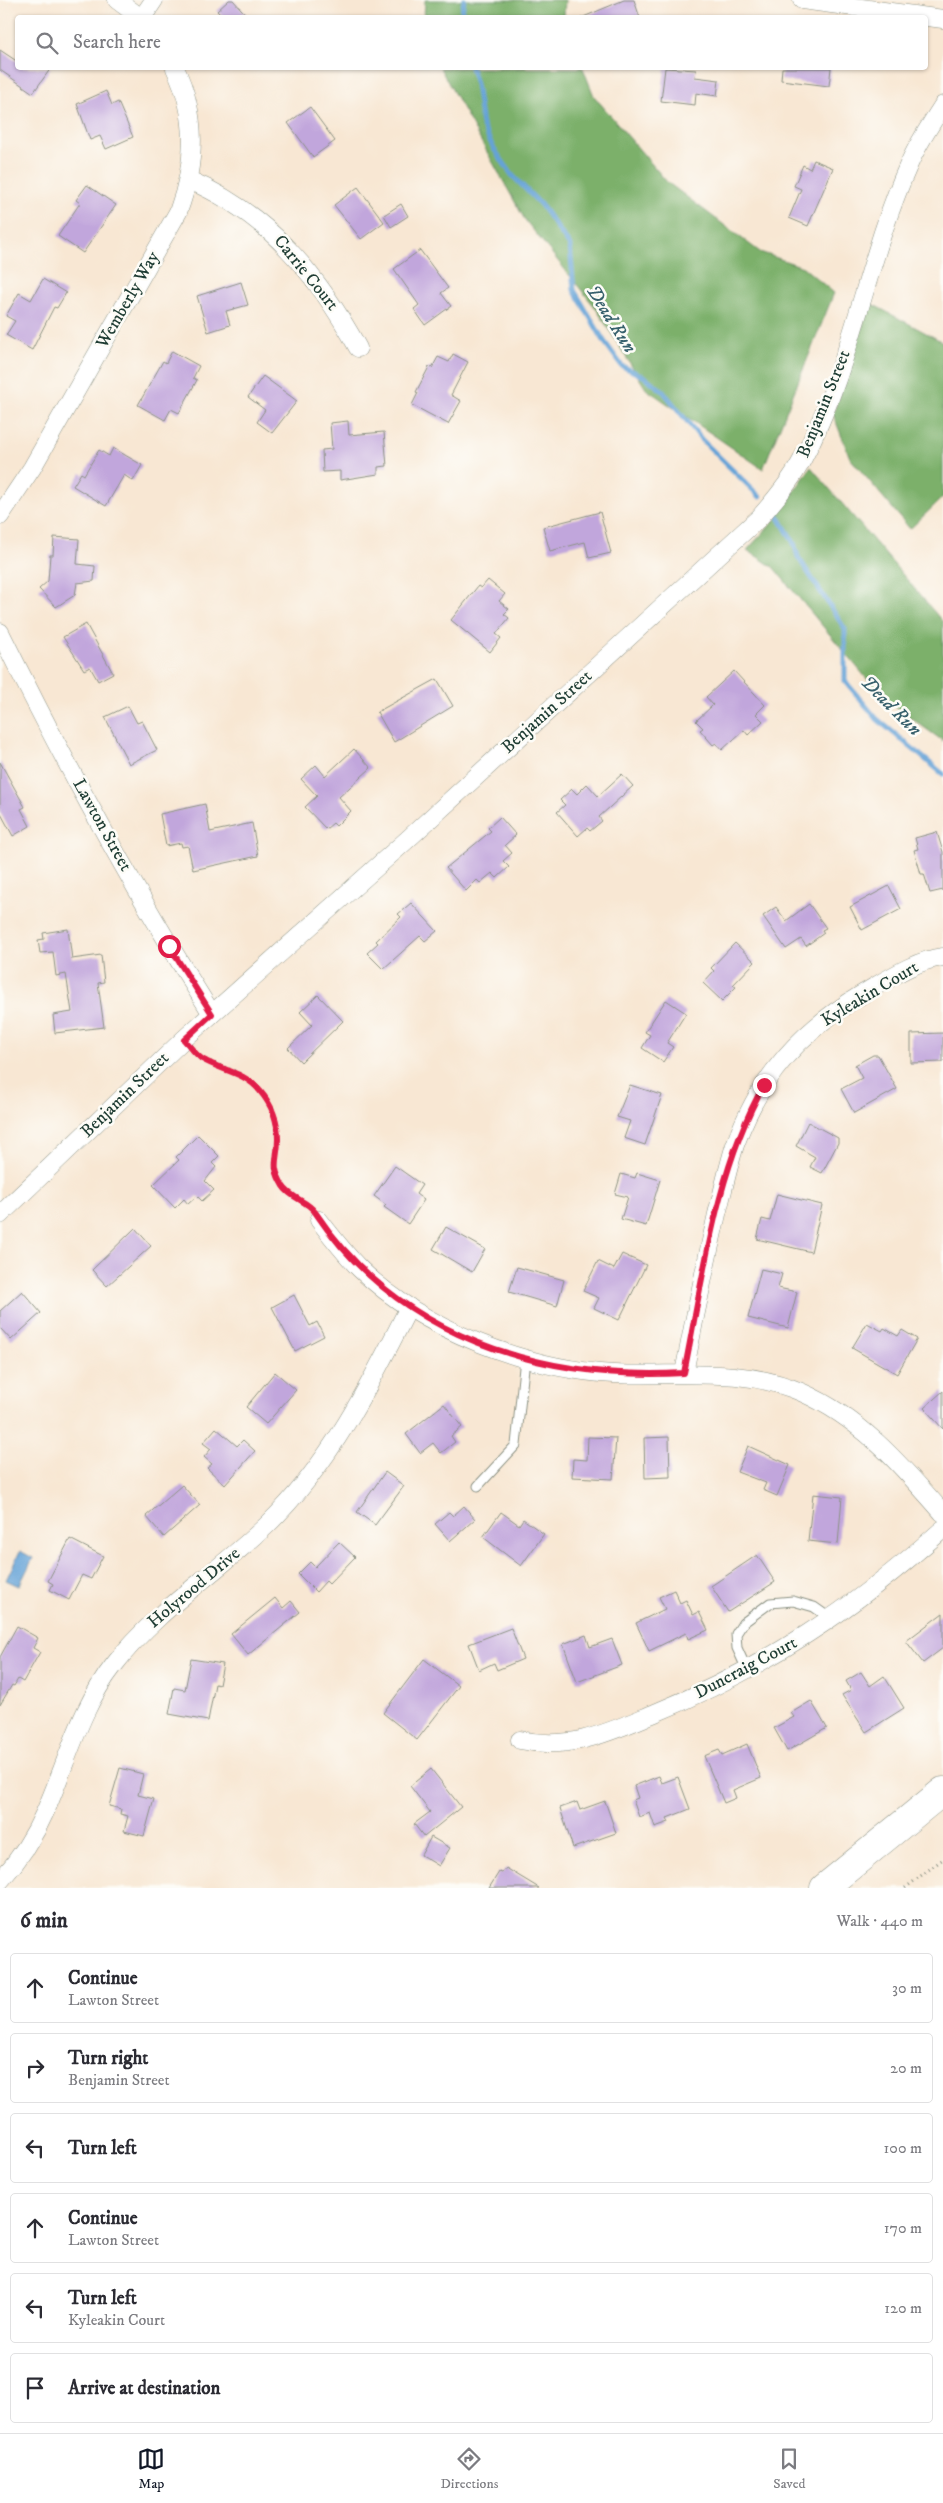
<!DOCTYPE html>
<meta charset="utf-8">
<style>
:root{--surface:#fff;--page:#f7f7f7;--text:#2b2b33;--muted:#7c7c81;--line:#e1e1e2;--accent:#111827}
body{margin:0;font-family:"IM FELL DW Pica",serif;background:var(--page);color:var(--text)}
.stop{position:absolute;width:15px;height:15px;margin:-11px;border:4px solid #e11d48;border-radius:50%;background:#fff}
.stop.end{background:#e11d48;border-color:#fff;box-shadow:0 1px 5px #0008}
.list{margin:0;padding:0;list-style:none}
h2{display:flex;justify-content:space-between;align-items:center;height:65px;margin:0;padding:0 20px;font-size:21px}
h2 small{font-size:16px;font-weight:400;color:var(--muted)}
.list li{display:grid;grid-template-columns:32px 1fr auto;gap:15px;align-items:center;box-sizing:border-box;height:70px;margin:0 10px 10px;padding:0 10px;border:1px solid var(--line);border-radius:5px}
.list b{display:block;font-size:19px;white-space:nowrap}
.list p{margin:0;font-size:16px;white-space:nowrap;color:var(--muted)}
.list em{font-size:16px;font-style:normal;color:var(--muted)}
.icon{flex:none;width:28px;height:28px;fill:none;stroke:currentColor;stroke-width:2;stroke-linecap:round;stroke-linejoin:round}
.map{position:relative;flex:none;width:943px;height:1888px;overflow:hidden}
.search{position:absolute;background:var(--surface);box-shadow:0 1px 4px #0004;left:15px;right:15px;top:15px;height:55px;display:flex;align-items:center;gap:12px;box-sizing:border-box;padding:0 18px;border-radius:5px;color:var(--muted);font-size:19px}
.sheet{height:545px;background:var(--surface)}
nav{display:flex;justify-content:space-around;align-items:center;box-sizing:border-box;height:70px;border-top:1px solid var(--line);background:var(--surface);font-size:14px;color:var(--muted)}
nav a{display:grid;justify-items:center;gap:2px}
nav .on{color:var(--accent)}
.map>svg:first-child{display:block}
.forest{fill:#7cb06b;stroke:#4e7650}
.water{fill:#65a3d7;stroke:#427086}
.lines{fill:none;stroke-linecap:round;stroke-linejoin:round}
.stream{stroke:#65a3d7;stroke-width:5}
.building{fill:#c1a6dc}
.service-casing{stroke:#8c9284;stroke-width:11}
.minor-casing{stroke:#8c9284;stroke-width:19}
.primary-casing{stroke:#8c9284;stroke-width:29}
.path{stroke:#8c9284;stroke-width:3;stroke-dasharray:1 4;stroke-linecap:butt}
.service{stroke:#fff;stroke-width:9}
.minor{stroke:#fff;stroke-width:18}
.primary{stroke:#fff;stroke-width:28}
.route{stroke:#e11d48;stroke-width:6}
.labels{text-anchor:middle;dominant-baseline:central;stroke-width:5;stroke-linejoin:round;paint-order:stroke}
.street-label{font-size:18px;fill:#1f3d34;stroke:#fdfcf7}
.water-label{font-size:19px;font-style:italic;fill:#38616d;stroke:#fdfcf7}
</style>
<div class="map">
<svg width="943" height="1888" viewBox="0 0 943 1888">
<rect width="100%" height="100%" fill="#fdfcf7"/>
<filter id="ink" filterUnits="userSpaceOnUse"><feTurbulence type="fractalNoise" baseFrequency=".02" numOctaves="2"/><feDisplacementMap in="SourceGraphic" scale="10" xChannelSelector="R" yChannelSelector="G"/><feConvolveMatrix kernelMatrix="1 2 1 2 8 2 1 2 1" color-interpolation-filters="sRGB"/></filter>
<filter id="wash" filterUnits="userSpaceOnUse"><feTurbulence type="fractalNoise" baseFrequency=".0096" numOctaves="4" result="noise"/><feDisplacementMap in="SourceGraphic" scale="20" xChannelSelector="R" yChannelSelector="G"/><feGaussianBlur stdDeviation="1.12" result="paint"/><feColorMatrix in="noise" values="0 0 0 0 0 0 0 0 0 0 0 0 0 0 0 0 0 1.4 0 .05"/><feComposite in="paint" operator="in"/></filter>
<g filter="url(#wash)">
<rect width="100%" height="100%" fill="#f8e7d3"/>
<g class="forest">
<polygon points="425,0 565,0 564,17 424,17"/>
<polygon points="440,68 583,68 594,96 667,182 760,252 803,267 834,293 763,469 646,389 595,307 525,220"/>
<polygon points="870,303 943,342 943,497 910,529 850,458 833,414"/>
<polygon points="811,467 943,622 943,741 883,698 773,567 747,550 773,522"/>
</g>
<polygon class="water" points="20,1551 33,1558 19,1586 6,1580"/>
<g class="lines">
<g class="stream">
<polyline points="461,18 464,0"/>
<polyline points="471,68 476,84 482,125 494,149 512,175 541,205 570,246 574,290 604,341 622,366 645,377 663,391 702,440 760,497"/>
<polyline points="777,514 794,543 798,557 845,629 845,681 877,719 943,774"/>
</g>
</g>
<g id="blocks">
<g class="building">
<polygon points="229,0 233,0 249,18 224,18 217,11"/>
<polygon points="624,0 634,0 640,18 581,18"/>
<polygon points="0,50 18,62 18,68 51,68 33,93 0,70"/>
<polygon points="665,68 696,70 695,77 719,80 717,96 696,93 695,105 661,101"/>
<polygon points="782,68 831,68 829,86 781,80"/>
<polygon points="106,91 112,105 118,102 133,137 106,149 100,136 90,140 77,104"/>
<polygon points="310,107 335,141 313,157 288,123"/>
<polygon points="814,160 833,168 808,226 789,218 801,189 794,186 803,165 810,169"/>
<polygon points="87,185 116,205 83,253 58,236 80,203 76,200"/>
<polygon points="358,187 384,222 361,239 334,205"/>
<polygon points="401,204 408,216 391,227 384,215"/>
<polygon points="420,250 448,288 441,293 451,306 425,325 414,309 419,305 394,269"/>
<polygon points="43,279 66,293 57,308 54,307 32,350 6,335 15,321 6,316 19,293 31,300"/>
<polygon points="241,282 248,305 226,311 230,325 208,332 197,296"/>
<polygon points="172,351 199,366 193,378 197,380 179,413 171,409 165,420 138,405 163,361 166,363"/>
<polygon points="453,354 468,362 451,395 461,401 448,424 412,405 418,393 416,392 429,367 432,368 438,357 449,362"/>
<polygon points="263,376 297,401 272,433 257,422 265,410 248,397"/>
<polygon points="348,421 349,435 384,432 387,466 378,467 378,474 340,480 340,471 323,472 322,450 332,449 330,423"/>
<polygon points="113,448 142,465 133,481 124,475 106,506 73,486 81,473 84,475 99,450 109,456"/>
<polygon points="600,512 611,553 589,558 585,542 550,551 543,527"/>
<polygon points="54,537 79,539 77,564 95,566 94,581 77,583 75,595 56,607 39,589 48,581 50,555 53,555"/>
<polygon points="488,580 505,594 499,601 509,609 504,614 509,618 496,634 501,638 490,652 451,620 478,586 481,588"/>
<polygon points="86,624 113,673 98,681 90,667 84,670 63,637"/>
<polygon points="734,671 765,705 756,714 763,721 748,735 744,730 722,750 716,743 713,745 700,730 703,728 696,721 713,705 706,697"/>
<polygon points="437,679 453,706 394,742 377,712"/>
<polygon points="128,706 137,723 142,721 157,750 129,764 105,717"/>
<polygon points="354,749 371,768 339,797 351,811 336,826 333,823 326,829 305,807 317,796 301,779 316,765 325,776"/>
<polygon points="0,762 25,807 21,809 30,826 13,836 0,812"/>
<polygon points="622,774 633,786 599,817 602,821 590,831 587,828 578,836 557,812 565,805 560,800 572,789 577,794 587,784 598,796"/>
<polygon points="205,804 210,832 252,823 258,856 193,870 188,846 182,847 181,843 166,846 160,814"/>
<polygon points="500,817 516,835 505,845 512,853 503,861 509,867 497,878 492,873 480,883 477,880 466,891 446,868 491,831 488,828"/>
<polygon points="937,832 943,852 943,890 930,893 924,874 921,874 914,850 918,849 915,838"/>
<polygon points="889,886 901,909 862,930 850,907"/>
<polygon points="411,903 437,931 425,941 420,936 383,969 367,953 378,943 376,941 401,917 398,914"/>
<polygon points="809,904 826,928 822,930 824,933 806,946 801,939 786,949 763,916 776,907 786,921"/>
<polygon points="68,929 72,959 101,955 104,982 98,983 104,1027 55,1033 53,1015 72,1012 66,974 56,976 53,952 40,953 38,940 44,939 43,933"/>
<polygon points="735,943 755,962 733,985 736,987 722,1001 703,983 714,971 711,968"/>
<polygon points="318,995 343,1021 301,1062 288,1048 312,1025 300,1012"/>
<polygon points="666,1000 686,1013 667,1043 673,1047 663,1062 642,1048 650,1035 645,1032"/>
<polygon points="943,1033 943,1062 911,1063 911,1034"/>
<polygon points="873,1055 878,1055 897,1089 854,1113 841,1089 862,1078 855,1065"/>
<polygon points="630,1085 662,1095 645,1145 624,1138 630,1121 617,1117"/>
<polygon points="808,1122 838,1138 838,1143 822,1173 810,1167 815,1157 796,1146"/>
<polygon points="198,1135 219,1156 212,1163 216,1167 205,1181 214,1190 202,1201 197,1196 188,1204 184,1199 175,1208 153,1185 179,1160 176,1157"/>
<polygon points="395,1166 422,1185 416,1194 424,1200 408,1224 384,1207 386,1205 374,1196"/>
<polygon points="637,1173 660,1180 646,1226 621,1219 628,1197 615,1194 621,1174 635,1178"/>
<polygon points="777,1194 822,1205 811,1252 757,1239 762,1219 770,1221"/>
<polygon points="446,1227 485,1249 472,1272 433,1249"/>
<polygon points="135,1228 151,1246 107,1286 92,1270"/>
<polygon points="622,1254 646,1265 619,1320 594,1308 599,1298 583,1291 598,1261 614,1269"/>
<polygon points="517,1267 564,1280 557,1306 509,1292"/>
<polygon points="761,1269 782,1274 778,1288 797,1292 788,1328 748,1318"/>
<polygon points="22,1291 41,1313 11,1340 0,1328 0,1311"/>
<polygon points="294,1295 310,1326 317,1322 324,1336 295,1351 272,1307"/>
<polygon points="867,1323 882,1331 884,1328 898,1336 902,1330 917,1339 897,1374 852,1348"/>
<polygon points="275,1372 296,1390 266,1424 246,1407"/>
<polygon points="943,1391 943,1429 924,1408"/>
<polygon points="444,1404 462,1427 451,1436 455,1442 441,1453 433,1443 420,1453 406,1434"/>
<polygon points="216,1428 237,1446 243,1440 255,1451 225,1485 207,1468 212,1464 204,1457 211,1449 203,1443"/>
<polygon points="588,1437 616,1438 613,1479 572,1477 573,1459 587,1460"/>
<polygon points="669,1437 670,1477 645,1478 644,1438"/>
<polygon points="748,1446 790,1465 777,1496 763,1490 766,1483 737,1472"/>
<polygon points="385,1472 404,1486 375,1525 357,1512"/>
<polygon points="182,1485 200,1505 164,1537 146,1516"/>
<polygon points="813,1494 842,1497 838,1544 808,1541"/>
<polygon points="464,1506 475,1519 450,1541 435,1524 449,1512 453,1516"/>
<polygon points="501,1512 519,1525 523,1519 544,1534 521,1566 483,1537"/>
<polygon points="70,1539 103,1556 91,1579 82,1575 69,1600 50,1590 53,1584 48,1581"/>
<polygon points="339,1542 355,1557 329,1584 326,1581 316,1592 298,1574 310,1562 315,1567"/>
<polygon points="757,1555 775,1582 728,1612 711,1586"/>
<polygon points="674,1590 680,1603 686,1600 693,1615 699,1612 708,1630 688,1639 686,1633 649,1651 636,1623 665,1609 659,1597"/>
<polygon points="275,1598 283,1608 291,1601 300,1612 248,1655 231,1634"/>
<polygon points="943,1613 943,1648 923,1663 906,1641"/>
<polygon points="17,1626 38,1638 33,1648 40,1652 23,1682 18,1679 14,1686 12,1685 0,1705 0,1657"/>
<polygon points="511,1628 523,1659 497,1670 494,1663 479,1670 469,1644"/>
<polygon points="586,1635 590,1647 612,1639 622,1665 577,1682 563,1644"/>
<polygon points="191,1659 223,1664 219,1685 215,1684 208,1721 169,1714 174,1688 185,1690"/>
<polygon points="424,1659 459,1686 417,1740 383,1713"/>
<polygon points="861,1672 870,1686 884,1676 904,1708 866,1732 842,1695 851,1690 846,1681"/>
<polygon points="811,1701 827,1728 787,1751 774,1728 794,1717 791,1713"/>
<polygon points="747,1744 761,1778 733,1790 736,1798 724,1803 704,1756 719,1750 722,1755"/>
<polygon points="120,1768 143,1774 138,1795 154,1799 144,1836 124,1831 128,1816 120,1814 121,1809 109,1806"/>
<polygon points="431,1769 461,1807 424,1837 414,1824 430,1812 410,1786"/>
<polygon points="659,1776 662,1783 678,1777 690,1809 667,1818 669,1822 655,1827 650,1813 639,1817 633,1800 638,1798 634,1786"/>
<polygon points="605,1801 616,1833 573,1848 560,1808 577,1802 580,1810"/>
<polygon points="431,1837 450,1848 439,1866 421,1855"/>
<polygon points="506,1868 539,1888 489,1888 499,1872 502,1873"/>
</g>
</g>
</g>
<g filter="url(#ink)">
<use href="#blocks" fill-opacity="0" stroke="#8c9284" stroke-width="1"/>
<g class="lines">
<defs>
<g id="service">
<polyline points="478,1486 516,1445 525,1358"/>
<polyline points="747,1670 737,1648 736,1634 743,1623 770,1603 793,1601 814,1607 831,1619"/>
</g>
<g id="minor">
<polyline points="117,0 141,18"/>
<polyline points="802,0 943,19"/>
<polyline points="142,18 154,0"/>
<path d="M189 180C267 213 318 275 358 348"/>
<path d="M0 516 32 468 178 212C196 163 198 116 175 68"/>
<path d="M0 632C64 762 134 891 212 1014"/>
<path d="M0 1215 184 1039 408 839 759 518C775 500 791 481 802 460 852 367 866 260 909 164 918 143 931 124 943 105"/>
<path d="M319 1220C332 1237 345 1254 360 1269 423 1330 527 1369 614 1374 677 1377 741 1366 801 1392 861 1418 901 1465 943 1513"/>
<path d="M684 1373C694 1320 705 1267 717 1214 723 1191 728 1167 735 1145 760 1075 802 1030 864 993 888 979 916 960 943 957"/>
<path d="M520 1740C571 1751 609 1732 655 1713 767 1667 853 1609 943 1529"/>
<path d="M0 1881C18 1861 34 1837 45 1812 67 1763 80 1708 114 1665 157 1609 217 1573 267 1525 330 1464 370 1385 409 1307"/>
</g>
<polyline id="primary" points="824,1888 943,1791"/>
</defs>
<use href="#service" class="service-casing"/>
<use href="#minor" class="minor-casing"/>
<use href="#primary" class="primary-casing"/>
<g class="path">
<polyline points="194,1051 201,1058 237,1072 259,1089 273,1109 278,1139 274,1167 284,1188 310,1208"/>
<polyline points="905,1888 943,1859"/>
</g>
<use href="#service" class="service"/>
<use href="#minor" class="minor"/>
<use href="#primary" class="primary"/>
</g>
</g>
<g class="lines" filter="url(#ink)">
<path class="route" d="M169 946 212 1014 184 1040C189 1045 195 1054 202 1059 222 1071 245 1072 260 1091 272 1105 278 1121 278 1139 278 1161 270 1164 283 1186 290 1198 308 1201 315 1212 398 1336 539 1381 684 1373 703 1279 716 1169 764 1085"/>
</g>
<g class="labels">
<g class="street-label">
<text transform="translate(306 273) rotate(51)">Carrie Court</text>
<text transform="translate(128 300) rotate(-60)">Wemberly Way</text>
<text transform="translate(824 404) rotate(-68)">Benjamin Street</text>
<text transform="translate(547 712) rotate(-42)">Benjamin Street</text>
<text transform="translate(102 825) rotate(61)">Lawton Street</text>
<text transform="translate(870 994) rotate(-31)">Kyleakin Court</text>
<text transform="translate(125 1095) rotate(-44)">Benjamin Street</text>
<text transform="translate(194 1588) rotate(-40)">Holyrood Drive</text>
<text transform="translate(746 1668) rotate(-28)">Duncraig Court</text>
</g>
<g class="water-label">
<text transform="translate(611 319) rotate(58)">Dead Run</text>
<text transform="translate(891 706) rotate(45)">Dead Run</text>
</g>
</g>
</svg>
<div class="stop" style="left:169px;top:946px"></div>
<div class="stop end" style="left:764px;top:1085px"></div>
<div class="search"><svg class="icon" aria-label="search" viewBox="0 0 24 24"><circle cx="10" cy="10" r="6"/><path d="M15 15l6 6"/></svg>Search here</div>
</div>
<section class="sheet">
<h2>6 min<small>Walk · 440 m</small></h2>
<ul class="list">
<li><svg class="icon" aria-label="ahead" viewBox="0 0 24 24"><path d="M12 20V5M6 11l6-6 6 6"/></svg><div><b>Continue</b><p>Lawton Street</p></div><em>30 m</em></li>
<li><svg class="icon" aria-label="right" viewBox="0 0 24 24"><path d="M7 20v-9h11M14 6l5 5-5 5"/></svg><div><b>Turn right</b><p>Benjamin Street</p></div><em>20 m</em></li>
<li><svg class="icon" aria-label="left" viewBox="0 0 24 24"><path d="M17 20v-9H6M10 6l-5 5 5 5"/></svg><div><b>Turn left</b></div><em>100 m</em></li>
<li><svg class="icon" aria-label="ahead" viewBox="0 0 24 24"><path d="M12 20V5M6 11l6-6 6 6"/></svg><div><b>Continue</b><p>Lawton Street</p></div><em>170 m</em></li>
<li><svg class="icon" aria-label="left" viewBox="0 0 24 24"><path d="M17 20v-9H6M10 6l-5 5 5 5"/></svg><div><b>Turn left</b><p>Kyleakin Court</p></div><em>120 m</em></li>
<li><svg class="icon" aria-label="arrive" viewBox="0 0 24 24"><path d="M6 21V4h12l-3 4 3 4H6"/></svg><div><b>Arrive at destination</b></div></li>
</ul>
</section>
<nav>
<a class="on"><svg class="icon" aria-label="map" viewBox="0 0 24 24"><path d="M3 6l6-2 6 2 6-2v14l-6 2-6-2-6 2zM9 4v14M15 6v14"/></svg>Map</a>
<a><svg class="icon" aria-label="directions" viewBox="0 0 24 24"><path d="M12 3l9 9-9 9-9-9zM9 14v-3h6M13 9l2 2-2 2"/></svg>Directions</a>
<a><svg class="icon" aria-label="saved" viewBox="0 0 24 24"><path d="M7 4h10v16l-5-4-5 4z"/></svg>Saved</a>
</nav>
